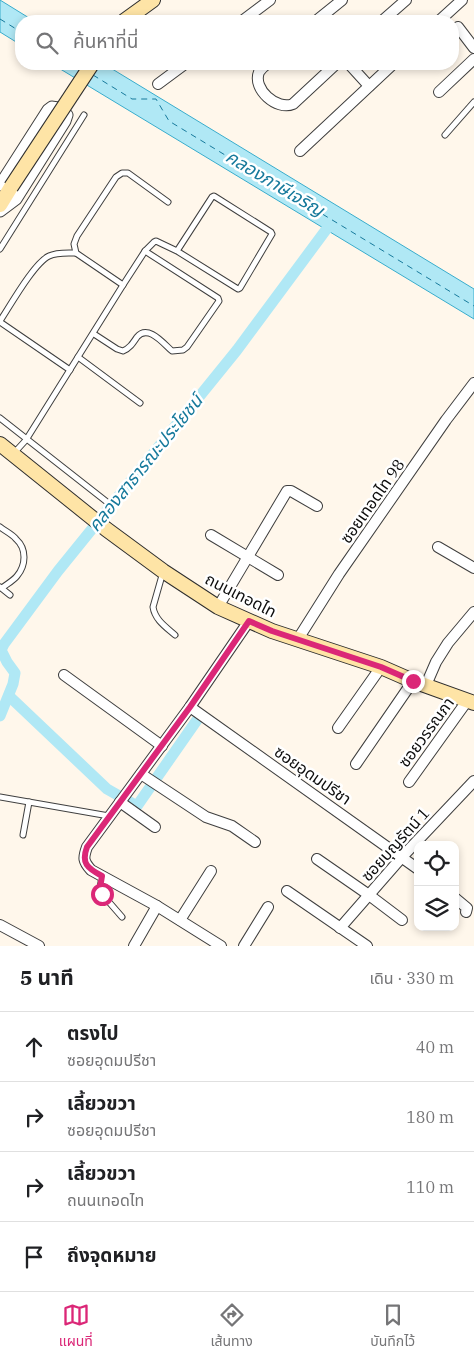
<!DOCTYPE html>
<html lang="th">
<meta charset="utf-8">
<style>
:root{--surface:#fff;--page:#f2f2f2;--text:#202124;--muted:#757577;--line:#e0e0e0;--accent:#db2777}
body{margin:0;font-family:"IBM Plex Serif","Noto Sans Thai",serif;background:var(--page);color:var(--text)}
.controls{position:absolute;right:15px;bottom:15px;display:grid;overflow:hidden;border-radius:10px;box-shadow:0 2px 8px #0003}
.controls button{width:45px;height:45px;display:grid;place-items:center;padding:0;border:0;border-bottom:1px solid var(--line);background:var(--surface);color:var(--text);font:25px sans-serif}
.stop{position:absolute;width:15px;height:15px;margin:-11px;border:4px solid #db2777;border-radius:50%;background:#fff}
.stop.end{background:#db2777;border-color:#fff;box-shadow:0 1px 5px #0008}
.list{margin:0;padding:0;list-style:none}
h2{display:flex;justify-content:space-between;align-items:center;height:65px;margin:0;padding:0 20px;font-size:21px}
h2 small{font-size:16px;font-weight:400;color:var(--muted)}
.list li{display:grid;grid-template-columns:32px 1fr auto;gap:15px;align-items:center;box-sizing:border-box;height:70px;padding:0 20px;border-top:1px solid var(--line)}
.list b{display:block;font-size:19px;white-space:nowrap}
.list p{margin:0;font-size:16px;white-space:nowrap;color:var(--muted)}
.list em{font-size:16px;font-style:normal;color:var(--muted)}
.icon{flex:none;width:28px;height:28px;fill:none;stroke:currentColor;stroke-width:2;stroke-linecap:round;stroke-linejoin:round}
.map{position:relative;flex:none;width:474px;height:946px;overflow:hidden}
.search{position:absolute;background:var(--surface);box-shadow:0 2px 8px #0003;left:15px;right:15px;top:15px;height:55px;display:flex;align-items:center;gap:12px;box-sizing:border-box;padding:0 18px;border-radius:20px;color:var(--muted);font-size:19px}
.sheet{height:345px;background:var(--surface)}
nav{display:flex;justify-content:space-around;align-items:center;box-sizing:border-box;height:70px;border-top:1px solid var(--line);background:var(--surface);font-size:14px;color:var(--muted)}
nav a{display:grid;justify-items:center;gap:2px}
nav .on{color:var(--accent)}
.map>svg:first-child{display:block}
.water{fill:#b0e8f5;stroke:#38accc}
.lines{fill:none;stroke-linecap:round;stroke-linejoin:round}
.canal{stroke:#b0e8f5;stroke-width:11}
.ferry{stroke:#177a9c;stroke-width:1;stroke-dasharray:6 5;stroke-linecap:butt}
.service-casing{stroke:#3f3f3f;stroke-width:7}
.minor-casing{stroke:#3f3f3f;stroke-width:12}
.tertiary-casing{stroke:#3f3f3f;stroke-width:13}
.secondary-casing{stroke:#2e2e2e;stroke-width:16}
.service{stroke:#fff;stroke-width:5}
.minor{stroke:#fff;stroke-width:10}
.tertiary{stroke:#fff;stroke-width:11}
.secondary{stroke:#fee4a6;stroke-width:14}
.secondary-bridge-casing{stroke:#2e2e2e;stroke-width:16;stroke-linecap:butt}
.secondary-bridge{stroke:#fee4a6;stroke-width:14}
.route{stroke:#db2777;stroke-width:6}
.labels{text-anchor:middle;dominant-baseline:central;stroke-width:5;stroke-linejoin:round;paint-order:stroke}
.street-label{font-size:16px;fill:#0c0c0c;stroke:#fff}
.water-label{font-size:18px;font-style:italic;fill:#177a9c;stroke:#fff}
</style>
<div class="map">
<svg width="474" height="946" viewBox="0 0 474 946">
<rect width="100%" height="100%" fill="#fff7eb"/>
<g class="water">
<polygon points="0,0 34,21 21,21 21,45 0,32"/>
<polygon points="52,64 104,64 474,289 474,319"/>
</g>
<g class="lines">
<g class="canal">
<polyline points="9,696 107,789 137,806 197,720"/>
<polyline points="0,716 13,684 15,673 7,662 1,650 4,644 58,571 237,350 334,219"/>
</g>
<g class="ferry">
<polyline points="0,19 21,32"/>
<polyline points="74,64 81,68"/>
<polyline points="93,75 132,99 156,99 169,121 474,306"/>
</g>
<defs>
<g id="service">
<polyline points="445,135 474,102"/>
<polyline points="0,249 84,115"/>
<polyline points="123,285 76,253 74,244 77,236 116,177 122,173 128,173 168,202"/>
<path d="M0 321C10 306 34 263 49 256 57 252 67 253 76 253"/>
<polyline points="0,322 70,370"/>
<path d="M94 334 117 349 123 351C130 348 133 343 137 337 148 324 163 343 172 351L183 350 187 347 219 301 218 298 145 251"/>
<polyline points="78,357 140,403"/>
<polyline points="0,418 107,502"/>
<polyline points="14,453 26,440 123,285 145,251 154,242 156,241 177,251 238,289 240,288 272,234 271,232 214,196 212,197 177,251"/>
<path d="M0 527C5 531 12 534 16 539 27 549 26 565 17 576 13 581 7 584 2 588"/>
<path d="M163 572 153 607C155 620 166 627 175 635"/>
<polyline points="0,587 10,595"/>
<polyline points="0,797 109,816"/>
<polyline points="23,835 29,802"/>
<polyline points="102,876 100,888 102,894 122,917"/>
</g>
<g id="minor">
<polyline points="242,21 270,0"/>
<polyline points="316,21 342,0"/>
<polyline points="382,21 406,0"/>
<polyline points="439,21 462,0"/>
<polyline points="458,27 474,48"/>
<path d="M267 64C264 66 261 69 259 72 252 89 277 111 293 104L336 64"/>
<polyline points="349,64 369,86"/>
<polyline points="158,84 185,64"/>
<polyline points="439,92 474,59"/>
<polyline points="300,151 393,64"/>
<polyline points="211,535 278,575"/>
<polyline points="438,547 474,568"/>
<polyline points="218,607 287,491 291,491 317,506"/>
<polyline points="298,639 339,574 446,420 474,383"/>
<polyline points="64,675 162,746"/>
<polyline points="426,685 436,662 448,643 474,612"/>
<polyline points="190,707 418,869"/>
<polyline points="338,728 381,667"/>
<polyline points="356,764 413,681"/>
<polyline points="141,774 206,817 232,826 255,842"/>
<polyline points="409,782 467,701"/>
<polyline points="120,802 155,827"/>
<polyline points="317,859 369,895 402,920"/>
<polyline points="287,891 367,946"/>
<polyline points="455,898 467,908 466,912"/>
<polyline points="180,920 211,871"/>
<polyline points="0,925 39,946"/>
<polyline points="340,928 402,857 474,781"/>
<polyline points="134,946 157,906"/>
<path d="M221 946 157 906 91 870C83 861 83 858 87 847L190 707 249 621"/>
<polyline points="244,946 268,907"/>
</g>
<path id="tertiary" d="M0 185 48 110 52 107C58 107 63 110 67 115L65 121 16 199 0 211"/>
<g id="secondary">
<polyline points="124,21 153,0"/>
<polyline points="0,205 11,187"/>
<polyline points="0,444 106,529 163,571 218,607 272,631 381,667 413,681 474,703"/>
</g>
</defs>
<use href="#service" class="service-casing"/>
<use href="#minor" class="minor-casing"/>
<use href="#tertiary" class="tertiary-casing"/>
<use href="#secondary" class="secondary-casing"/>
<use href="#service" class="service"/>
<use href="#minor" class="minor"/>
<use href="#tertiary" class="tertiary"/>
<use href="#secondary" class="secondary"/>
<defs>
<polyline id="secondary-bridge" points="11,187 92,64"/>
</defs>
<use href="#secondary-bridge" class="secondary-bridge-casing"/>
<use href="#secondary-bridge" class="secondary-bridge"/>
</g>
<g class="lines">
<path class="route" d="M102 894 100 888 102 876C87 868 81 863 87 847L190 707 249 621 272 631 381 667 413 681"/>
</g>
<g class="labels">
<g class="street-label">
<text transform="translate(372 501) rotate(-55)">ซอยเทอดไท 98</text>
<text transform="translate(241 595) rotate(27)">ถนนเทอดไท</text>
<text transform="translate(426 732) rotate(-54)">ซอยวรรณภา</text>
<text transform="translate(313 775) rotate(35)">ซอยอุดมปรีชา</text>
<text transform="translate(395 844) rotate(-48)">ซอยบุญรัตน์ 1</text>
</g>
<g class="water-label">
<text transform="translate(275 183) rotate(31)">คลองภาษีเจริญ</text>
<text transform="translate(145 463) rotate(-51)">คลองสาธารณะประโยชน์</text>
</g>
</g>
</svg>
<div class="controls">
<button><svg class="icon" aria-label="locate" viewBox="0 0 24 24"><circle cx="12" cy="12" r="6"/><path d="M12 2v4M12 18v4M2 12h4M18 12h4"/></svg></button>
<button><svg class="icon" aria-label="layers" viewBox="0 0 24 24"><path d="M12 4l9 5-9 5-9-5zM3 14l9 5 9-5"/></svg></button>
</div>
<div class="stop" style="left:102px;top:894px"></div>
<div class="stop end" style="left:413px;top:681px"></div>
<div class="search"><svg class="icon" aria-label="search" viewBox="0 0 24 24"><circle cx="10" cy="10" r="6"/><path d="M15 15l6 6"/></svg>ค้นหาที่นี่</div>
</div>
<section class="sheet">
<h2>5 นาที<small>เดิน · 330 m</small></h2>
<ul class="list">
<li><svg class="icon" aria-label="ahead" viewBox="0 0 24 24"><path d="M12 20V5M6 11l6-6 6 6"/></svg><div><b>ตรงไป</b><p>ซอยอุดมปรีชา</p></div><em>40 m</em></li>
<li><svg class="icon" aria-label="right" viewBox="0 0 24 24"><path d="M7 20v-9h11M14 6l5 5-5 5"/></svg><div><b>เลี้ยวขวา</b><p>ซอยอุดมปรีชา</p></div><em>180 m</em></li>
<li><svg class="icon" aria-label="right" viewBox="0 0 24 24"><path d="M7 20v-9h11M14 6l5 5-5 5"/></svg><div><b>เลี้ยวขวา</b><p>ถนนเทอดไท</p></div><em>110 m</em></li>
<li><svg class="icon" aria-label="arrive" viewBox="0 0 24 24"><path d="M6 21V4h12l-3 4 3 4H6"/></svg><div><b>ถึงจุดหมาย</b></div></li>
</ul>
</section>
<nav>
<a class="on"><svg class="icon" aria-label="map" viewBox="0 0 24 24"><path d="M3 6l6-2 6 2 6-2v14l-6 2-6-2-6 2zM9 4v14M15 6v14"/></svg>แผนที่</a>
<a><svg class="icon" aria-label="directions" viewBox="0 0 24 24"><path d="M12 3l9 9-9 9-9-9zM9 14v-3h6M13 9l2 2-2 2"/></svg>เส้นทาง</a>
<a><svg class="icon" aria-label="saved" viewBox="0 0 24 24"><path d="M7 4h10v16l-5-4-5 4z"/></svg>บันทึกไว้</a>
</nav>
